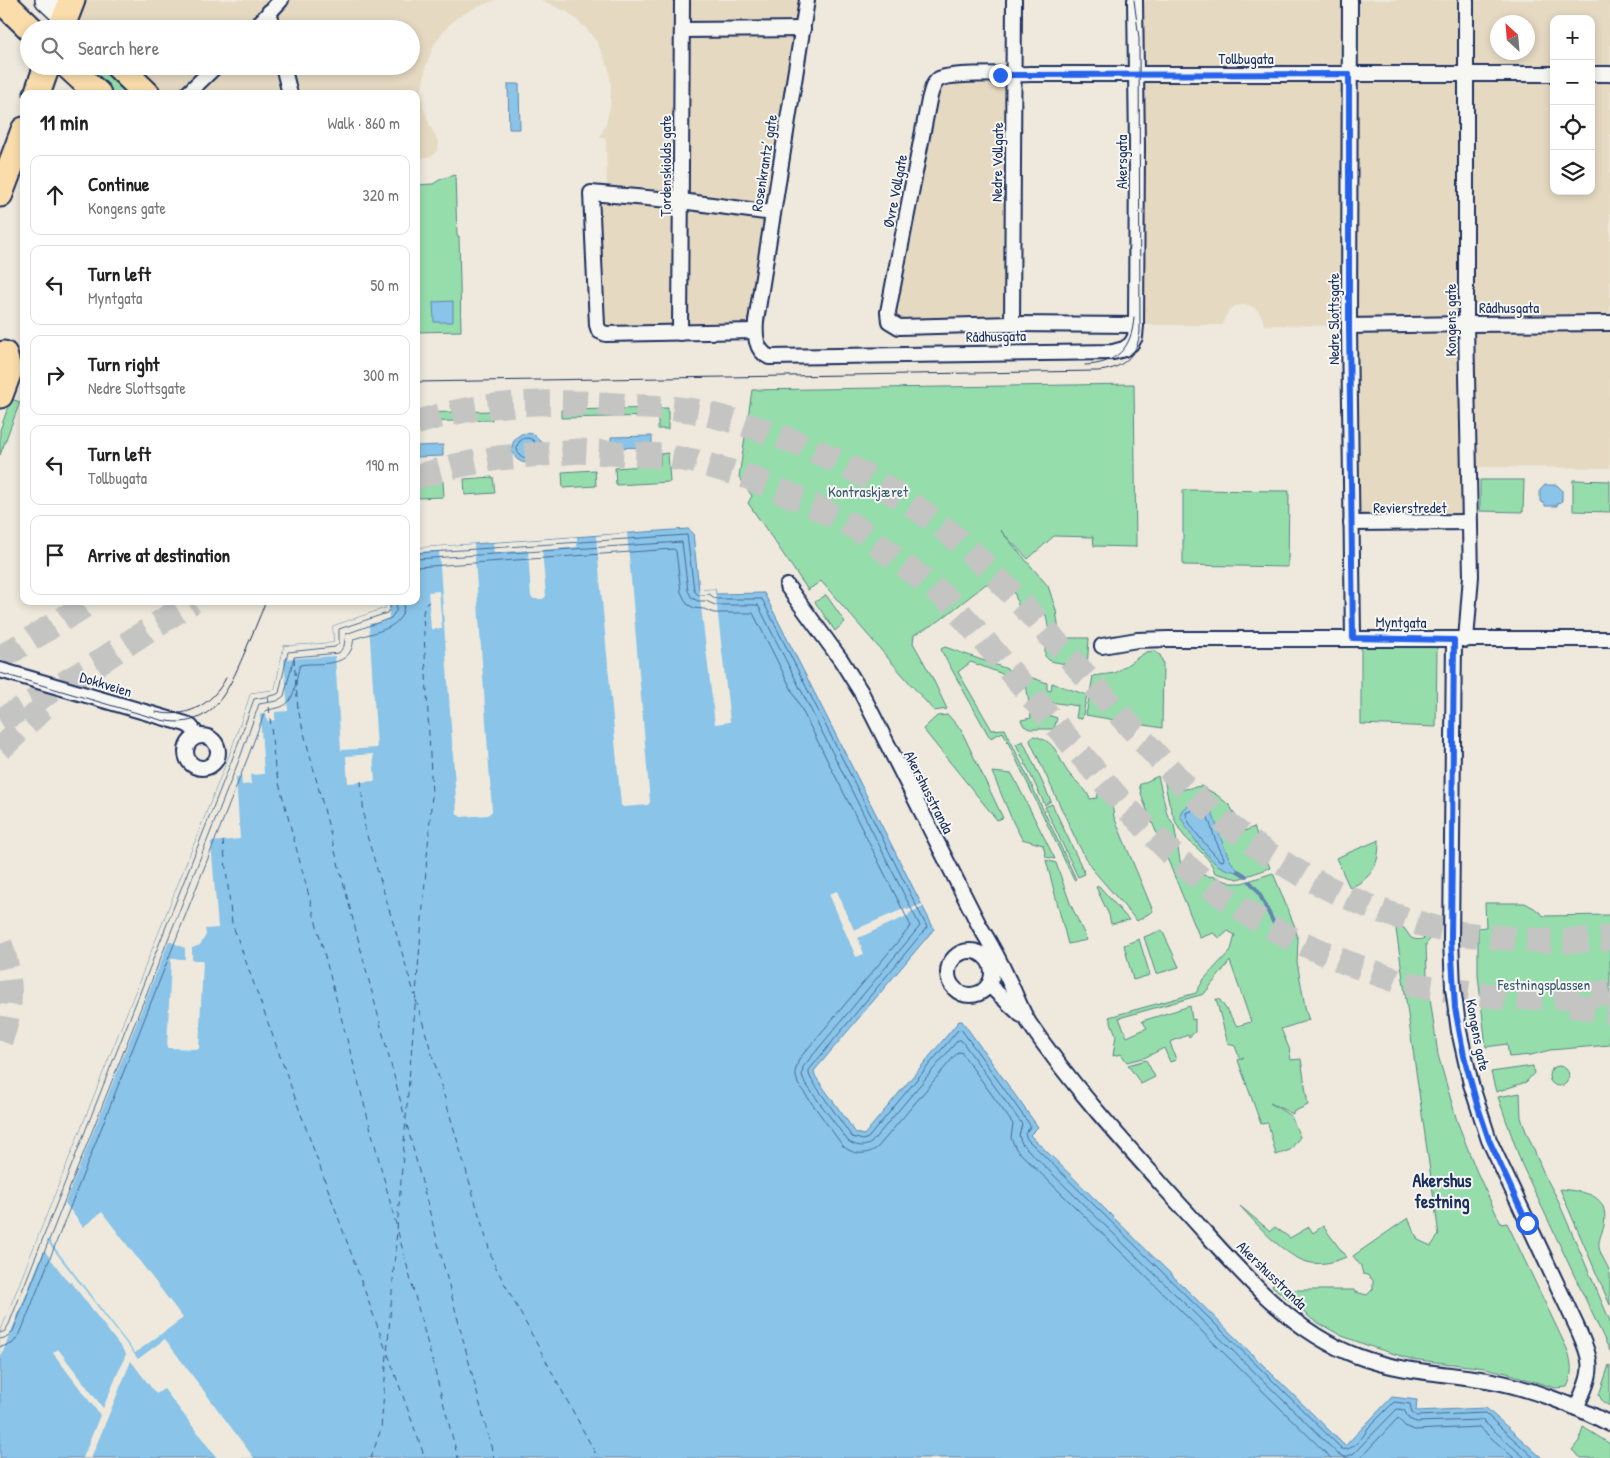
<!DOCTYPE html>
<meta charset="utf-8">
<style>
:root{--surface:#fff;--page:#f2f2f2;--text:#222;--muted:#767676;--line:#e0e0e0}
body{margin:0;font-family:"Patrick Hand",sans-serif;background:var(--page);color:var(--text)}
.controls{position:absolute;right:15px;top:15px;display:grid;overflow:hidden;border-radius:10px;box-shadow:0 2px 8px #0003}
.controls button{width:45px;height:45px;display:grid;place-items:center;padding:0;border:0;border-bottom:1px solid var(--line);background:var(--surface);color:var(--text);font:25px sans-serif}
.compass{position:absolute;left:1490px;top:15px;width:45px;height:45px;border-radius:50%;background:var(--surface);box-shadow:0 2px 8px #0003;rotate:334deg}
.stop{position:absolute;width:15px;height:15px;margin:-11px;border:4px solid #2563eb;border-radius:50%;background:#fff}
.stop.end{background:#2563eb;border-color:#fff;box-shadow:0 1px 5px #0008}
.list{margin:0;padding:0;list-style:none}
h2{display:flex;justify-content:space-between;align-items:center;height:65px;margin:0;padding:0 20px;font-size:21px}
h2 small{font-size:16px;font-weight:400;color:var(--muted)}
.list li{display:grid;grid-template-columns:32px 1fr auto;gap:15px;align-items:center;box-sizing:border-box;height:80px;margin:0 10px 10px;padding:0 10px;border:1px solid var(--line);border-radius:10px}
.list b{display:block;font-size:19px;white-space:nowrap}
.list p{margin:0;font-size:16px;white-space:nowrap;color:var(--muted)}
.list em{font-size:16px;font-style:normal;color:var(--muted)}
.icon{flex:none;width:28px;height:28px;fill:none;stroke:currentColor;stroke-width:2;stroke-linecap:round;stroke-linejoin:round}
.map{position:relative;flex:none;width:1610px;height:1458px;overflow:hidden}
.search{position:absolute;background:var(--surface);box-shadow:0 2px 8px #0003;left:20px;top:20px;width:400px;height:55px;display:flex;align-items:center;gap:12px;box-sizing:border-box;padding:0 18px;border-radius:28px;color:var(--muted);font-size:19px}
.panel{position:absolute;background:var(--surface);box-shadow:0 2px 8px #0003;left:20px;top:90px;width:400px;height:515px;border-radius:10px}
.map>svg:first-child{display:block}
.built{fill:#e5d9c2;fill-rule:evenodd}
.green{fill:#96ddac;stroke:#588685}
.water{fill:#8ac4e9;stroke:#5e88b1}
.pier{fill:#eee9dc}
.lines{fill:none;stroke-linecap:round;stroke-linejoin:round}
.shore{stroke:#476b96;stroke-width:1}
.stream{stroke:#5e88b1;stroke-width:4}
.ferry{stroke:#375481;stroke-width:1;stroke-dasharray:6 5;stroke-linecap:butt}
.highway-tunnel{stroke:#c4c4c3;stroke-width:25;stroke-dasharray:25 12;stroke-linecap:butt}
.street-casing{stroke:#1b2f5e;stroke-width:18}
.secondary-casing{stroke:#1b2f5e;stroke-width:22}
.highway-casing{stroke:#1b2f5e;stroke-width:29}
.street{stroke:#f6f6f2;stroke-width:14}
.secondary{stroke:#f6f6f2;stroke-width:19}
.highway{stroke:#faddab;stroke-width:25}
.tram{stroke:#1b2f5e;stroke-width:1}
.route{stroke:#2563eb;stroke-width:6}
.labels{text-anchor:middle;dominant-baseline:central;stroke-width:4;stroke-linejoin:round;paint-order:stroke}
.street-label{font-size:15px;fill:#1b2f5e;stroke:#f6f6f2}
.park-label{font-size:15px;fill:#3a5a72;stroke:#f6f6f2}
.quarter-label{font-size:18px;font-weight:bold;fill:#1b2f5e;stroke:#f6f6f2}
</style>
<div class="map">
<svg width="1610" height="1458" viewBox="0 0 1610 1458">
<rect width="100%" height="100%" fill="#eee9dc"/>
<filter id="ink" filterUnits="userSpaceOnUse"><feTurbulence type="fractalNoise" baseFrequency=".02" numOctaves="2"/><feDisplacementMap in="SourceGraphic" scale="10" xChannelSelector="R" yChannelSelector="G"/><feConvolveMatrix kernelMatrix="1 2 1 2 8 2 1 2 1" color-interpolation-filters="sRGB"/></filter>
<g filter="url(#ink)">
<g class="built">
<polygon points="80,0 272,0 244,29 89,29 78,18"/>
<polygon points="281,0 496,0 474,8 455,19 443,32 434,45 426,66 422,89 423,107 431,128 439,143 438,149 434,155 416,160 416,94 290,94 283,66 411,66 411,29 274,29 269,12"/>
<polygon points="541,0 807,0 755,331 602,333 591,193 607,194 606,140 600,136 606,124 610,106 611,85 609,69 597,42 585,27 567,12"/>
<path d="M1135 0H1610V468L1469 467V522L1351 523 1349 326 1264 325 1262 317 1258 311 1251 306 1243 305 1235 306 1229 311 1225 317 1223 325H1136ZM1554 19H1591V191H1554ZM1498 22H1528V52H1498Z"/>
<polygon points="133,66 206,66 178,94 159,94"/>
<polygon points="229,66 273,66 280,94 200,94"/>
<polygon points="1015,75 1012,324 889,321 934,83"/>
</g>
<g class="green">
<polygon points="79,66 109,66 137,94 108,94"/>
<polygon points="455,175 457,236 459,236 461,331 416,332 416,185 433,184 441,179"/>
<polygon points="1134,384 1136,547 1094,546 1093,537 1054,536 1028,559 1000,530 1048,586 1056,610 1060,638 1089,638 1087,668 1050,661 1045,656 1045,647 1050,647 1053,634 1049,632 1046,615 1018,605 1014,591 986,584 939,621 914,635 913,643 931,675 947,709 934,711 821,581 808,590 748,503 752,496 739,477 752,390"/>
<polygon points="11,399 20,402 0,455 0,430"/>
<polygon points="668,408 668,429 658,429 658,416 561,418 561,410"/>
<polygon points="492,411 492,420 416,422 416,413"/>
<polygon points="668,453 670,482 616,485 615,468 660,465 660,454"/>
<polygon points="595,470 596,486 563,488 562,472"/>
<polygon points="493,477 495,493 465,495 464,479"/>
<polygon points="1480,480 1524,480 1523,512 1480,511"/>
<polygon points="1573,480 1610,481 1610,512 1573,511"/>
<polygon points="443,481 444,497 416,498 416,483"/>
<polygon points="1183,490 1289,491 1288,567 1183,565"/>
<polygon points="826,595 845,622 835,631 815,602"/>
<polygon points="1361,646 1437,647 1436,727 1361,724"/>
<polygon points="945,647 1047,683 1047,690 1051,691 1052,683 1087,695 1082,719 1076,718 1078,706 1050,702 1048,715 1057,718 1054,729 1030,729 1024,726 1021,720 1031,718 1026,683 971,662 958,672 992,730 1005,729 1076,879 1074,880 1003,732 990,738 942,652 941,649"/>
<polygon points="1154,651 1160,655 1163,663 1162,728 1086,715 1093,676 1115,673 1146,652"/>
<polygon points="948,715 961,730 1003,818 997,820 923,729 937,716"/>
<path d="M1034 736C1059 742 1057 759 1070 775 1078 784 1086 788 1090 799L1097 798 1099 790 1112 804 1114 817 1153 911 1137 921 1093 870 1078 844 1030 741 1031 738Z"/>
<polygon points="1023,741 1051,801 1045,805 1016,744"/>
<path d="M1170 769 1180 790 1201 786 1217 795 1230 806 1245 831 1254 827 1270 868 1238 879 1215 873C1211 857 1195 848 1185 837 1171 821 1167 793 1163 774Z"/>
<polygon points="992,772 1012,774 1055,859 1046,857 1043,845 1022,839 1013,822"/>
<polygon points="1158,776 1167,814 1174,825 1182,872 1215,877 1231,883 1242,883 1273,873 1295,927 1298,940 1297,962 1306,1012 1309,1020 1281,1029 1289,1048 1291,1060 1301,1059 1308,1105 1293,1112 1293,1114 1270,1103 1291,1116 1300,1137 1290,1150 1276,1155 1268,1123 1261,1124 1240,1066 1238,1060 1244,1057 1240,1059 1235,1046 1228,1044 1216,999 1220,1000 1237,1026 1251,1022 1230,961 1204,994 1119,1018 1127,1037 1147,1028 1142,1021 1190,1006 1192,1020 1195,1019 1195,1032 1189,1037 1188,1035 1170,1042 1176,1060 1170,1062 1164,1048 1146,1057 1127,1062 1121,1054 1113,1056 1116,1035 1109,1017 1196,993 1204,979 1231,950 1235,935 1228,931 1220,938 1213,933 1200,938 1143,800 1139,785"/>
<polygon points="1052,804 1085,874 1078,877 1045,807"/>
<path d="M1379 840C1379 865 1373 877 1350 888L1336 858Z"/>
<polygon points="1046,860 1056,863 1070,903 1087,940 1068,944"/>
<polygon points="1099,886 1129,920 1111,924 1109,915 1096,887"/>
<polygon points="1485,903 1525,903 1534,908 1544,916 1610,915 1610,1045 1550,1050 1531,1055 1509,1057 1507,1044 1486,1047 1478,975 1478,928 1486,927"/>
<path d="M1433 924V936L1426 944 1427 976 1438 1055 1457 1121 1476 1170 1501 1224 1507 1223 1568 1351C1572 1364 1573 1375 1567 1387L1555 1388 1507 1373 1485 1368 1411 1359 1372 1347 1342 1336 1313 1320 1272 1286 1279 1277 1291 1290H1354L1355 1292 1367 1295 1373 1289V1280L1367 1275 1363 1274 1361 1266 1353 1256 1408 1218 1418 1240 1431 1246 1439 1235 1396 929 1404 928 1411 938C1422 943 1432 936 1433 924Z"/>
<polygon points="1162,930 1179,967 1156,974 1144,937"/>
<polygon points="1139,939 1150,975 1133,980 1124,945"/>
<polygon points="1146,1060 1155,1077 1141,1084 1128,1065"/>
<circle cx="1559" cy="1076" r="10"/>
<polygon points="1533,1066 1534,1073 1526,1082 1496,1092 1491,1072"/>
<polygon points="1520,1093 1521,1117 1523,1124 1544,1174 1556,1196 1610,1321 1610,1351 1522,1165 1498,1097"/>
<path d="M1560 1189C1584 1192 1610 1193 1604 1226 1602 1233 1598 1240 1599 1248 1601 1257 1608 1265 1610 1273 1610 1283 1610 1295 1610 1305Z"/>
<path d="M1240 1206 1270 1231 1275 1227 1290 1238 1309 1227 1313 1233 1323 1226 1346 1257C1333 1263 1317 1266 1304 1261 1280 1252 1257 1224 1240 1206Z"/>
<polygon points="1609,1365 1610,1366 1610,1406 1603,1402 1599,1395"/>
<polygon points="1583,1427 1610,1444 1610,1458 1581,1458 1572,1450 1579,1441"/>
</g>
<g class="water">
<polygon points="508,84 519,84 520,129 509,129"/>
<polygon points="453,301 453,322 434,322 433,302"/>
<circle cx="527" cy="448" r="15"/>
<polygon points="652,436 652,447 611,448 611,437"/>
<polygon points="443,445 443,456 416,457 416,446"/>
<polygon points="1545,485 1557,485 1562,490 1562,501 1557,504 1557,506 1545,506 1545,504 1540,501 1540,490"/>
<polygon points="688,529 693,533 699,590 715,589 716,594 764,593 934,929 814,1071 815,1076 856,1133 864,1135 959,1021 962,1021 1038,1127 1030,1135 1345,1446 1392,1397 1417,1400 1416,1411 1486,1408 1542,1458 0,1458 0,1333 231,751 251,693 275,690 284,646 334,643 333,626 386,608 385,601 416,601 416,548"/>
<path d="M1194 805 1204 806 1211 810C1218 826 1225 859 1238 870L1237 872C1230 871 1221 868 1215 863 1204 853 1187 830 1180 816 1181 808 1186 806 1194 805Z"/>
</g>
<g class="pier">
<polygon points="627,533 650,802 648,805 623,807 621,805 596,536"/>
<polygon points="577,537 577,547 542,550 546,596 543,599 534,599 531,597 528,550 494,553 493,543"/>
<polygon points="474,544 492,811 488,815 461,817 457,814 439,551 416,552 416,548"/>
<polygon points="715,589 730,722 715,724 699,590"/>
<polygon points="439,591 442,629 431,629 428,592"/>
<polygon points="385,601 389,601 389,618 382,622 369,624 377,748 341,750 335,656 284,659 288,711 275,712 275,720 267,721 266,713 260,714 264,774 250,775 251,784 242,785 241,776 236,777 240,839 211,842 218,928 205,929 206,935 200,945 192,948 192,960 203,960 199,1049 167,1048 171,959 185,959 185,948 169,941 65,1203 83,1227 102,1212 183,1318 135,1353 48,1239 47,1241 138,1359 165,1339 254,1458 217,1458 164,1389 156,1394 131,1361 91,1458 83,1458 100,1415 53,1353 58,1349 103,1408 126,1354 71,1282 69,1283 44,1250 0,1359 0,1333 231,751 251,693 275,690 284,646 334,643 333,626 386,608"/>
<polygon points="373,754 375,781 348,783 346,756"/>
<polygon points="837,891 854,930 906,908 907,910 922,904 923,907 909,913 909,915 858,938 864,954 856,957 829,894"/>
</g>
<g class="lines">
<g class="shore">
<circle cx="527" cy="448" r="10"/>
<path d="M416 553 687 535 694 590C697 597 703 595 709 594L716 599H762L927 927 809 1070V1074L811 1079 852 1137 863 1140 868 1138 958 1030 961 1029 1030 1125V1127L1025 1134 1027 1139 1342 1449C1351 1452 1364 1437 1368 1428L1394 1402 1410 1404 1412 1413 1417 1416 1485 1413 1534 1458"/>
<path d="M416 559 682 542 688 591 692 598 698 601H706L715 605H758L920 926 803 1067 802 1075 805 1083 848 1141C855 1146 864 1148 871 1143L958 1040H961L1022 1124 1019 1136 1022 1144 1338 1454 1345 1457 1353 1454 1397 1409 1404 1410 1409 1419 1416 1422 1482 1420 1525 1458"/>
<path d="M416 567 674 549 676 551 681 592 687 604 694 608 704 609 714 613H753L911 926 799 1059 795 1072 798 1084 843 1146C853 1155 867 1156 878 1147L958 1052H961L1013 1124 1011 1138 1016 1149 1331 1458"/>
<path d="M1195 810H1202L1207 814 1215 839 1224 858 1223 861 1219 860C1211 850 1186 825 1186 813Z"/>
<polyline points="0,1333 5,1331 9,1324 235,752 254,699 275,695 279,693 288,652 335,647 339,643 339,629 387,613 390,609 390,601"/>
<polyline points="0,1339 8,1337 13,1331 241,755 259,704 277,701 284,696 294,657 339,653 344,646 346,634 391,618 396,611 397,601"/>
<path d="M0 1347 12 1344 20 1334 248 757 265 711C270 709 275 709 281 707 297 701 295 678 300 665 315 662 343 668 351 650 353 647 353 642 354 639 375 631 406 630 404 601"/>
<polyline points="1360,1458 1398,1418 1406,1427 1415,1430 1479,1427 1514,1458"/>
</g>
<g class="stream">
<polyline points="1238,871 1246,876"/>
<polyline points="1250,882 1258,891 1285,946"/>
</g>
<g class="ferry">
<polyline points="294,658 298,710 405,1118"/>
<polyline points="268,696 275,768 397,1228"/>
<polyline points="361,781 365,829 415,996"/>
<polyline points="223,841 232,923 386,1350"/>
<polyline points="416,1000 493,1262 598,1458"/>
<polyline points="407,1125 494,1458"/>
<polyline points="398,1232 458,1458"/>
<polyline points="388,1354 425,1458"/>
<polyline points="371,1458 381,1429 432,795 423,613 425,605 429,602"/>
</g>
<g class="highway-tunnel">
<path d="M416 423C483 400 559 400 629 406 653 408 681 407 704 413 796 435 891 481 962 544 989 568 1014 596 1039 623 1086 676 1133 731 1182 783 1253 856 1346 906 1444 930 1464 935 1486 936 1506 938 1525 939 1543 941 1562 941 1578 941 1594 939 1610 938"/>
<polyline points="416,477 455,466 498,458 578,451 663,456 694,461 748,477 802,500 857,528 946,598 976,631 1122,803 1176,858 1214,889 1253,917 1290,938 1345,962 1406,984 1508,998 1584,996 1610,992"/>
<polyline points="0,658 92,601"/>
<polyline points="0,721 90,668 193,601"/>
<polyline points="0,749 43,708"/>
<path d="M0 944C12 976 13 1009 0 1041"/>
<polyline points="1570,1005 1610,1012"/>
</g>
<defs>
<g id="street">
<path d="M807 0 756 321C755 334 755 350 769 357L1113 352 1124 349 1131 344 1135 337 1136 325 1137 146 1135 0"/>
<polyline points="1350,0 1349,326 1353,638"/>
<polyline points="269,12 274,29"/>
<polyline points="254,29 281,0"/>
<polyline points="682,30 803,29"/>
<polyline points="283,66 290,94"/>
<polyline points="1591,74 1610,74"/>
<polyline points="187,94 216,66"/>
<polyline points="1012,324 1014,0"/>
<path d="M1136 325 1012 324 899 327 889 321 888 312 929 100C931 93 932 84 939 79 952 72 1012 75 1030 74H1554"/>
<polyline points="1349,326 1466,324 1610,323"/>
<polyline points="755,331 606,334 599,331 597,325 591,193 681,201 773,213"/>
<polyline points="680,333 682,0"/>
<polyline points="1351,523 1469,522"/>
<path d="M787 586 841 660 861 692 979 925C990 943 1000 961 1009 981 1016 995 1021 1010 1029 1023 1074 1089 1128 1147 1181 1206 1232 1261 1285 1330 1357 1356 1399 1372 1443 1373 1487 1380 1527 1387 1574 1405 1610 1424"/>
<path d="M1454 640 1451 940 1453 988 1459 1031 1471 1084 1489 1140 1576 1325C1594 1365 1594 1369 1576 1408"/>
<polyline points="1466,640 1471,576 1466,324 1466,0"/>
<polyline points="1102,646 1137,640 1168,639 1610,639"/>
<polyline points="0,670 186,724 191,727 198,736"/>
<circle cx="202" cy="752" r="16"/>
<circle cx="970" cy="973" r="22"/>
<polyline points="989,985 1021,1015"/>
</g>
<polyline id="secondary" points="45,0 65,19"/>
<g id="highway">
<polyline points="1,0 31,29"/>
<polyline points="61,29 72,0"/>
<polyline points="68,66 98,94"/>
<polyline points="118,66 147,94"/>
<polyline points="37,94 47,66"/>
<polyline points="0,194 24,130"/>
<polyline points="0,395 9,371 4,354"/>
</g>
</defs>
<use href="#street" class="street-casing"/>
<use href="#secondary" class="secondary-casing"/>
<use href="#highway" class="highway-casing"/>
<use href="#street" class="street"/>
<use href="#secondary" class="secondary"/>
<use href="#highway" class="highway"/>
<g class="tram">
<path d="M1085 365C1116 364 1132 349 1134 317"/>
<path d="M416 382 1097 371C1121 370 1138 356 1140 331L1139 38 1134 0"/>
<path d="M0 673 161 720C211 731 227 693 244 654 251 637 259 619 266 601"/>
<path d="M156 712C186 719 212 705 226 678"/>
</g>
</g>
</g>
<g class="lines" filter="url(#ink)">
<polyline class="route" points="1000,75 1349,74 1349,326 1353,638 1454,640 1451,940 1455,1008 1464,1056 1476,1101 1489,1140 1527,1223"/>
</g>
<g class="labels">
<g class="street-label">
<text x="1246" y="58">Tollbugata</text>
<text transform="translate(997 162) rotate(-89)">Nedre Vollgate</text>
<text transform="translate(1121 162) rotate(-90)">Akersgata</text>
<text transform="translate(764 163) rotate(-81)">Rosenkrantz’ gate</text>
<text transform="translate(665 166) rotate(-90)">Tordenskiolds gate</text>
<text transform="translate(895 191) rotate(-79)">Øvre Vollgate</text>
<text x="1509" y="307">Rådhusgata</text>
<text transform="translate(1333 319) rotate(-90)">Nedre Slottsgate</text>
<text transform="translate(1450 320) rotate(-90)">Kongens gate</text>
<text transform="translate(996 336) rotate(-1)">Rådhusgata</text>
<text x="1410" y="507">Revierstredet</text>
<text transform="translate(1401 622) rotate(1)">Myntgata</text>
<text transform="translate(106 684) rotate(17)">Dokkveien</text>
<text transform="translate(929 792) rotate(63)">Akershusstranda</text>
<text transform="translate(1478 1035) rotate(79)">Kongens gate</text>
<text transform="translate(1272 1275) rotate(44)">Akershusstranda</text>
</g>
<g class="park-label">
<text x="868" y="491">Kontraskjæret</text>
<text x="1544" y="984">Festningsplassen</text>
</g>
<g class="quarter-label">
<text x="1442" y="1180">Akershus<tspan x="1442" dy="21">festning</tspan></text>
</g>
</g>
</svg>
<div class="controls">
<button>+</button>
<button>−</button>
<button><svg class="icon" aria-label="locate" viewBox="0 0 24 24"><circle cx="12" cy="12" r="6"/><path d="M12 2v4M12 18v4M2 12h4M18 12h4"/></svg></button>
<button><svg class="icon" aria-label="layers" viewBox="0 0 24 24"><path d="M12 4l9 5-9 5-9-5zM3 14l9 5 9-5"/></svg></button>
</div>
<svg class="compass" viewBox="-18 -18 36 36"><path d="M0-13l5 13h-10z" fill="#e53935"/><path d="M0 13l5-13h-10z" fill="#767676"/></svg>
<div class="stop" style="left:1527px;top:1223px"></div>
<div class="stop end" style="left:1000px;top:75px"></div>
<div class="search"><svg class="icon" aria-label="search" viewBox="0 0 24 24"><circle cx="10" cy="10" r="6"/><path d="M15 15l6 6"/></svg>Search here</div>
<section class="panel">
<h2>11 min<small>Walk · 860 m</small></h2>
<ul class="list">
<li><svg class="icon" aria-label="ahead" viewBox="0 0 24 24"><path d="M12 20V5M6 11l6-6 6 6"/></svg><div><b>Continue</b><p>Kongens gate</p></div><em>320 m</em></li>
<li><svg class="icon" aria-label="left" viewBox="0 0 24 24"><path d="M17 20v-9H6M10 6l-5 5 5 5"/></svg><div><b>Turn left</b><p>Myntgata</p></div><em>50 m</em></li>
<li><svg class="icon" aria-label="right" viewBox="0 0 24 24"><path d="M7 20v-9h11M14 6l5 5-5 5"/></svg><div><b>Turn right</b><p>Nedre Slottsgate</p></div><em>300 m</em></li>
<li><svg class="icon" aria-label="left" viewBox="0 0 24 24"><path d="M17 20v-9H6M10 6l-5 5 5 5"/></svg><div><b>Turn left</b><p>Tollbugata</p></div><em>190 m</em></li>
<li><svg class="icon" aria-label="arrive" viewBox="0 0 24 24"><path d="M6 21V4h12l-3 4 3 4H6"/></svg><div><b>Arrive at destination</b></div></li>
</ul>
</section>
</div>
